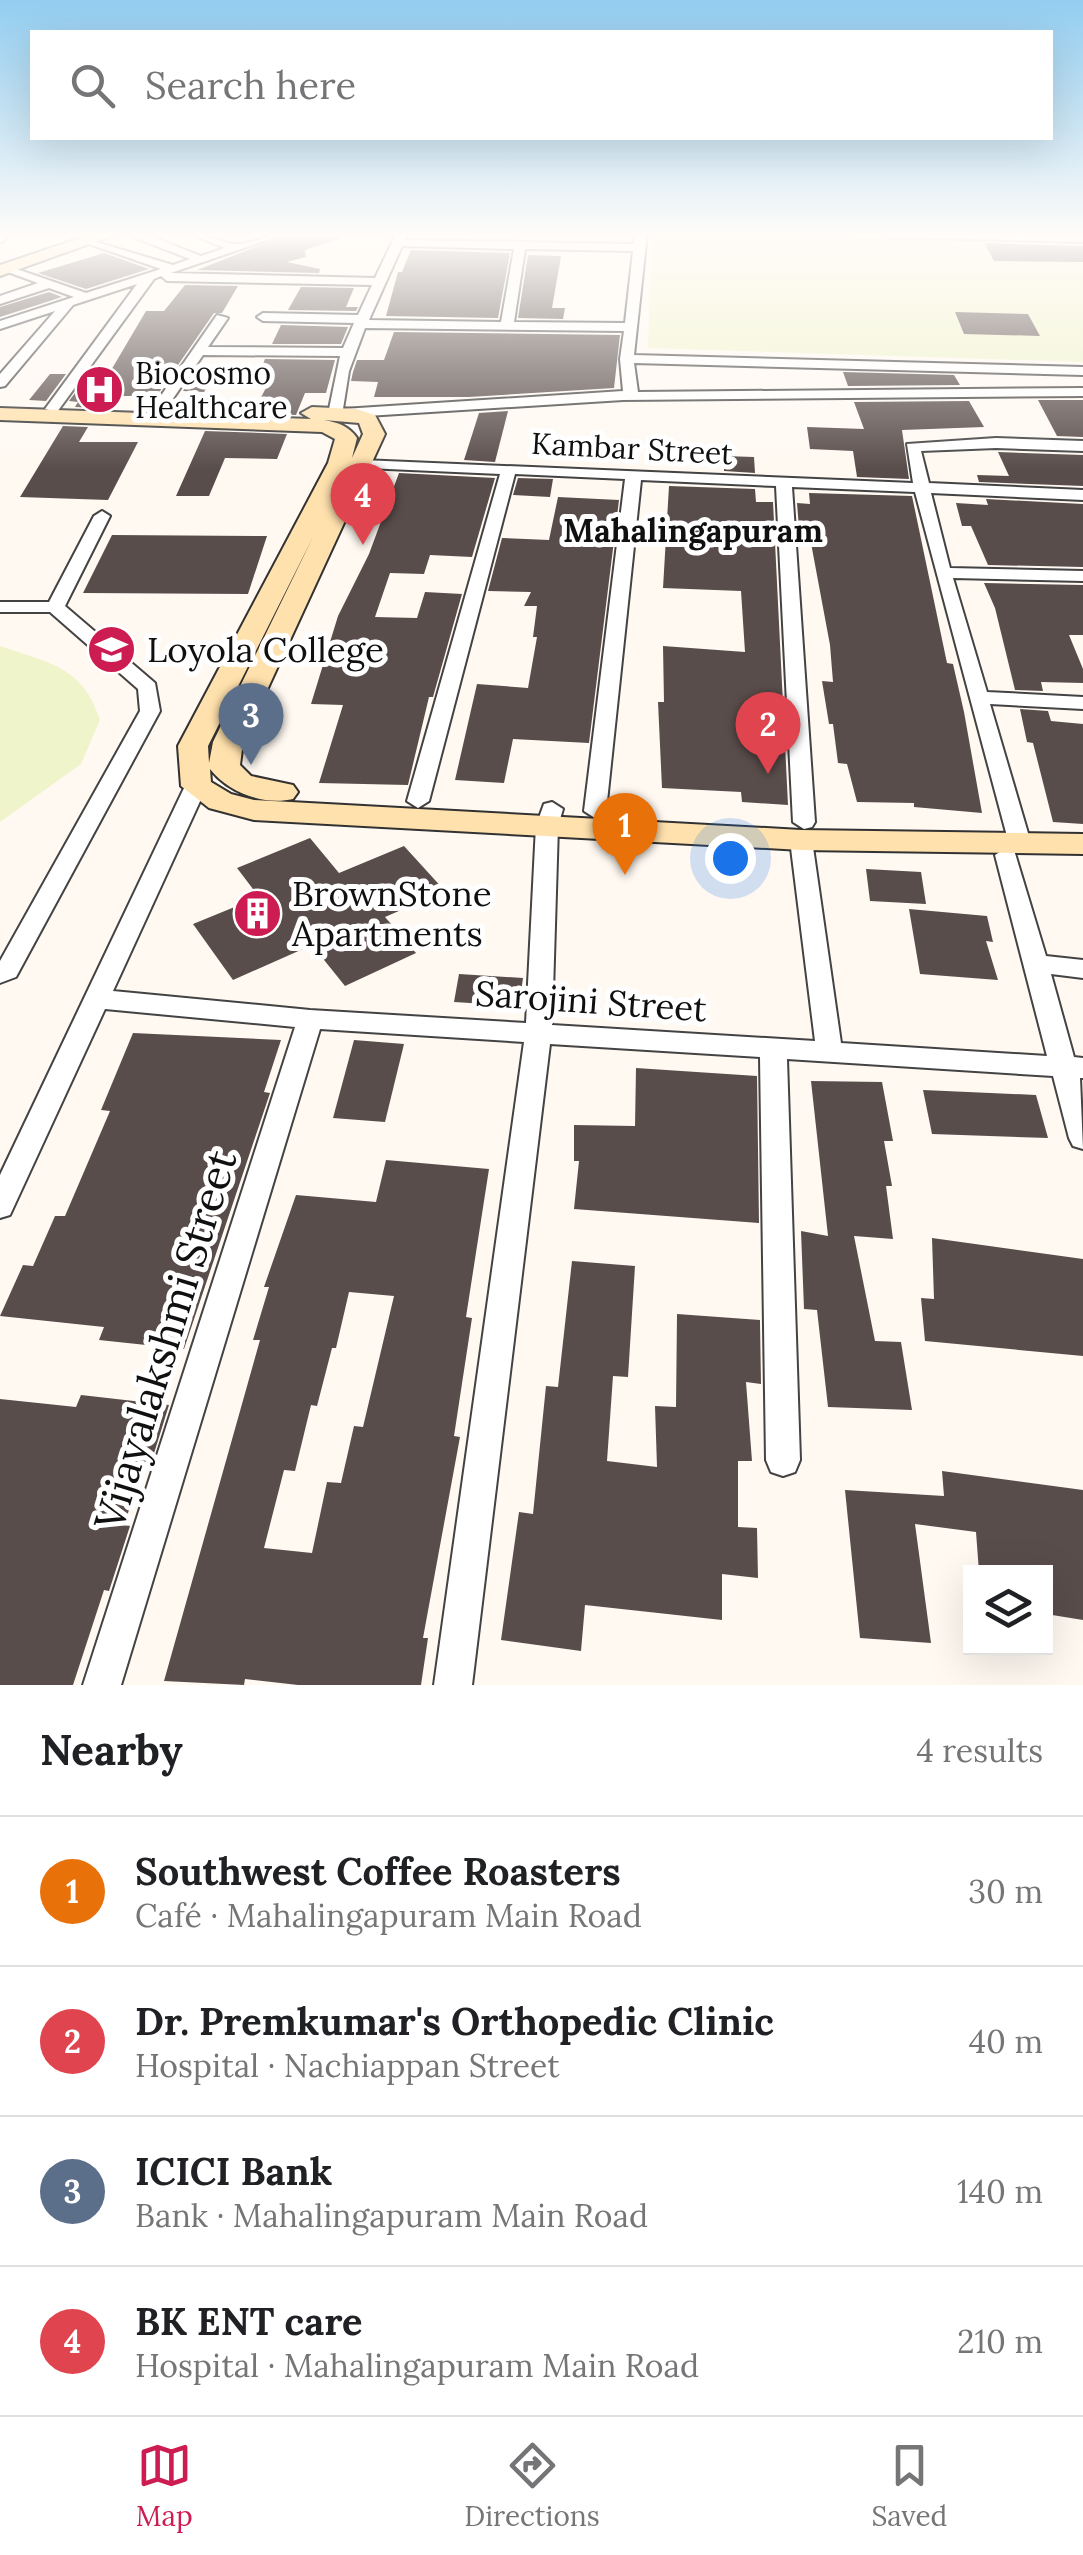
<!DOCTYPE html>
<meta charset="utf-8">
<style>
:root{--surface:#fff;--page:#f6f6f6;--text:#202124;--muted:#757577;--line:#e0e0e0;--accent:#cc1c51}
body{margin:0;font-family:Lora,serif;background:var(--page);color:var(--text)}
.controls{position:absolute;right:30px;bottom:30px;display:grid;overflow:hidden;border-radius:0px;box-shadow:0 10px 40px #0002}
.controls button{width:90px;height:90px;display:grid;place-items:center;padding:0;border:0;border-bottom:2px solid var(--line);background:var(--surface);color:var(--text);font:50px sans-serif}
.you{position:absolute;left:730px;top:858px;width:35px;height:35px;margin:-25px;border:8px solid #fff;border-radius:50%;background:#1a73e8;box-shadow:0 0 0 15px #1a73e833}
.badge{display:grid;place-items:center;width:65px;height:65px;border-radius:50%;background:var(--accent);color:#fff;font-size:32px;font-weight:700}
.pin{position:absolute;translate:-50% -82px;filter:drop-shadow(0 2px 5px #0008)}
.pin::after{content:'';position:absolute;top:52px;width:35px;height:30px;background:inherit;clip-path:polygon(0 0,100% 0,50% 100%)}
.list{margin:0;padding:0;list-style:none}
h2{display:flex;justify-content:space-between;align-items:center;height:130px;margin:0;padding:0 40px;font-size:42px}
h2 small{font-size:32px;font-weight:400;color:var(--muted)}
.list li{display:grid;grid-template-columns:65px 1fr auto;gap:30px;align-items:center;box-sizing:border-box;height:150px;padding:0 40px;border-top:2px solid var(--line)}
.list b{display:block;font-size:38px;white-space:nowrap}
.list p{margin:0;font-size:32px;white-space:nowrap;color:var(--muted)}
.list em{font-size:32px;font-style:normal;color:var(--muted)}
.icon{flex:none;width:55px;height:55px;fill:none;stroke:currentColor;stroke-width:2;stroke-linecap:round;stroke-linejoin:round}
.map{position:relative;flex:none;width:1083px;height:1685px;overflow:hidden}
.search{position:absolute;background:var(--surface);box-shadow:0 10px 40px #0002;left:30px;right:30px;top:30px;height:110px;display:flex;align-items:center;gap:25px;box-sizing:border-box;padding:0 35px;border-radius:0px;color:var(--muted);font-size:38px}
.sheet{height:730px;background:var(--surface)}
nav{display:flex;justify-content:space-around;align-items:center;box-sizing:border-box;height:140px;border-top:2px solid var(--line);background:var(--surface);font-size:28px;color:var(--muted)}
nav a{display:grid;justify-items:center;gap:5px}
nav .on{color:var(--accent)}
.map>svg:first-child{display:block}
.pitch{fill:#f0f4cb}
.building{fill:#594d4b;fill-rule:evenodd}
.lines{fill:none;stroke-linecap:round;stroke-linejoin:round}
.minor-casing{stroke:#434343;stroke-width:4}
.secondary-casing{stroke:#323232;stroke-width:4}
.minor{fill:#fff;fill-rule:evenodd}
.secondary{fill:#ffe1ad;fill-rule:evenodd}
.labels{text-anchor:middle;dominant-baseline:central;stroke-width:10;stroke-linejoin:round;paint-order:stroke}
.far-poi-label{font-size:30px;fill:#101010;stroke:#fff;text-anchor:start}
.far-street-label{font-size:30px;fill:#101010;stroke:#fff}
.far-neighbourhood-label{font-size:32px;font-weight:bold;fill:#101010;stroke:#fff}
.poi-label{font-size:35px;fill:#101010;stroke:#fff;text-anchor:start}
.street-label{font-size:35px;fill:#101010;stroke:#fff}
.near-street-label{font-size:42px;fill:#101010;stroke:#fff}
</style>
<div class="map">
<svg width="1083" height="1685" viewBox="0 0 1083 1685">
<rect width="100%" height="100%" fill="#fff9f2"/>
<g class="pitch">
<polygon points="652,234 981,239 994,261 1083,262 1083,362 648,348"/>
<path d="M0 646C49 663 83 666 100 720L81 764 0 822Z"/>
</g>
<g class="building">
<polygon points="289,234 340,234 341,238 305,250 306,257 287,262 320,269 319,273 197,270"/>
<polygon points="984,243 1083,246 1083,262 994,261"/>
<polygon points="411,250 510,253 498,318 386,316 398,272 402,272"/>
<polygon points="104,253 149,269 86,289 38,273"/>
<polygon points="528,255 561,256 552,308 565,308 563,319 518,318"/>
<polygon points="185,285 238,286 222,313 214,313 160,391 152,396 119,396 114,402 102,402 99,408 75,407 78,402 69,401 91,371 110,372 146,311 164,311"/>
<polygon points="301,287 354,288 346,307 358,307 356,311 288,310"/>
<polygon points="49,292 62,297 0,317 0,307"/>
<polygon points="955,312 1028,314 1040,336 964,334"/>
<polygon points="281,325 348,327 341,344 272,344"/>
<polygon points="394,332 620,335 614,388 469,397 374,397 378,382 351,381 353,372 357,360 384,360"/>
<polygon points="265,359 335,360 326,393 305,393 296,415 253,413 269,382 258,382 265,371 260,371"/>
<polygon points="198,369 217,370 204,392 183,391"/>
<polygon points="843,372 954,375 960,385 848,386"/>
<polygon points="50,374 66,374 46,401 29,400"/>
<polygon points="1038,400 1083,400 1083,437 1057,436"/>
<polygon points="969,401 984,427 902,430 909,479 857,477 853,451 810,449 807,427 864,429 854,402"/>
<polygon points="508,411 495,462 464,460 479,413"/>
<polygon points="63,426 88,427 79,442 138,442 108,500 20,497"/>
<polygon points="205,431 287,434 277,459 225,458 209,496 176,496"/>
<polygon points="998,452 1083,455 1083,486 979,482 977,475 1009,476"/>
<polygon points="724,456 754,457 755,473 724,471"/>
<polygon points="399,473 495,478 472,557 430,555 424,574 390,573 375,617 417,618 425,592 462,594 433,697 429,697 408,785 319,783 343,705 311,704 338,616 369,554"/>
<polygon points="518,478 553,479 550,497 513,495"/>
<polygon points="669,486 755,489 756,502 773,502 788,805 742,802 741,792 662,788 658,702 664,702 663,646 745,652 741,591 663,588"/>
<polygon points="809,493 912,496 947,663 953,664 964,712 982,813 914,807 914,803 857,802 847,764 838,763 833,724 829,724 822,681 833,682 830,645 808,527 799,528 797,503 810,504"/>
<polygon points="558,497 619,500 589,743 513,739 504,783 455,780 477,684 528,688 537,637 533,637 537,606 524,606 531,592 488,591 502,538 549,540"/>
<polygon points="986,499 1083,504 1083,567 988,565 971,526 962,526 956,503 988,505"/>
<polygon points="112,535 267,536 248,594 83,593"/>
<polygon points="984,583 1083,585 1083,635 1069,635 1083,669 1083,683 1041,682 1043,691 1015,690 995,608"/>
<polygon points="1020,709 1048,711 1051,721 1083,724 1083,824 1053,822 1033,743 1027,742"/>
<polygon points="310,838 339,873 404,846 445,891 385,917 416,953 345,986 312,945 233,980 193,924 259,897 237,868"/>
<polygon points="866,869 921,872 926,904 870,901"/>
<polygon points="909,909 987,916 993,942 986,941 998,980 920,974"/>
<polygon points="459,974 523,978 519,1006 454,1002"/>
<polygon points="133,1033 281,1040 264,1092 270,1093 184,1349 99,1340 104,1327 0,1316 23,1265 33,1266 55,1216 65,1216 110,1111 101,1110"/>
<polygon points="354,1040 404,1044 385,1122 333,1118"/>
<polygon points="636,1068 757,1076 759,1223 574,1209 579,1161 574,1161 574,1125 635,1126"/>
<polygon points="811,1081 882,1082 893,1141 884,1141 892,1186 886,1186 893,1239 854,1236 875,1341 901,1342 912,1410 828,1407 817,1310 804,1309 801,1231 828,1236"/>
<polygon points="923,1090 1036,1095 1048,1138 932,1134"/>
<path d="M386 1160 489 1169 466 1317 472 1318 454 1436 460 1437 423 1638H428L421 1685H298L245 1679 244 1685 164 1681 260 1340H253L269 1287H264L296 1195 376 1202ZM349 1292 394 1296 363 1427 354 1426 341 1483 327 1482 312 1553 264 1548 284 1470 295 1471 311 1405 317 1406 332 1348H336Z"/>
<polygon points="932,1238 1083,1259 1083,1356 925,1341 921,1298 934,1299"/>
<polygon points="572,1261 635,1266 628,1377 613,1376 607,1461 657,1467 655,1406 676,1407 677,1314 760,1320 760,1323 761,1384 746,1382 752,1461 738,1461 738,1527 757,1528 758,1578 722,1574 722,1620 585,1605 581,1651 501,1640 519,1512 533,1514 546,1386 558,1387"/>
<polygon points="81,1395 169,1405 151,1463 145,1462 124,1525 130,1526 109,1591 104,1590 73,1685 0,1685 0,1399 76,1407"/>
<polygon points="942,1471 1083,1490 1083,1620 1046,1614 1046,1572 979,1572 976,1532 915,1524 931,1643 860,1638 845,1490 944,1496"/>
</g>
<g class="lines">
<defs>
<g id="minor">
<path d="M135 234H145L201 256 225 248 190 234C206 234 222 244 237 244 253 244 268 234 285 234L171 273 375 278 396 234H408L405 240 634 244 635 234H647L634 355 1083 367V375L634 363 638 392 1083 388V396L623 400 335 418 328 414 340 356 203 355 163 413 158 414 151 410 217 315 228 318 208 347 343 348 354 323 263 321 257 317 263 313 358 315 372 285 167 281 161 276 154 279 57 412 45 409 137 284 73 305 5 386 0 387V374L55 311 0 329V321L74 297 49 288 0 304V296L38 283 5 271V265L86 293 161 269 86 243V239L173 265 190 259 135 238ZM402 246 514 249 501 322 369 320ZM525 249 633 251 625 323 514 322ZM365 328 624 331 620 359 623 391 343 409 349 371Z"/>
<polygon points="881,234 1083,236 1083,242 886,237"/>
<polygon points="0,235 6,238 4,241 0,242"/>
<polygon points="996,438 1083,441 1083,451 996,448 921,451 929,483 1083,490 1083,500 931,493 950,568 1083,571 1083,581 953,578 987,692 1083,697 1083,709 990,704 1030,840 1027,845 1019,847 1008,840 915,492 792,487 815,822 812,827 804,829 793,822 776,486 641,480 606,811 595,818 584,811 625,479 515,474 429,801 418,808 407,801 500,474 343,467 338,465 338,459 913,483 907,444"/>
<polygon points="102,511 110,516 65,606 155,683 160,711 16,977 0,983 0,961 140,711 138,689 50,612 0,612 0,602 49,602 94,516"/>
<polygon points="196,779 207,786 113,991 310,1010 526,1023 536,826 544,804 552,802 563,809 558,826 552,1025 815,1041 790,840 801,833 812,840 841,1043 1047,1056 995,855 1006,848 1014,850 1046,956 1083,960 1083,978 1051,974 1074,1057 1083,1058 1083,1078 1080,1078 1083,1149 1073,1146 1069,1138 1053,1076 787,1059 800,1460 795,1472 783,1476 771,1472 766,1460 760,1057 550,1044 472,1685 434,1685 524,1042 320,1029 121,1685 83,1685 295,1027 105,1009 10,1215 0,1218 0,1175 185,786"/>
</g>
<g id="secondary">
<polygon points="92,234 117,234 0,276 0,265"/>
<path d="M312 407 356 409 375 415 385 434 243 742 240 765 251 776 293 785 298 792 293 799C263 806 228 792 210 769L211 782 231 794 254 800 801 830 1083 834V854L801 850 254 820 209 808 181 786 178 746 328 463 335 439 322 432 0 420V408L311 419 301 413ZM324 420 359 423 363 434 352 458 357 438C348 425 338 423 324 420ZM313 537 213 742 209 763 208 746Z"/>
</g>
</defs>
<use href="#minor" class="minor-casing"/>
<use href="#secondary" class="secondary-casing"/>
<use href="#minor" class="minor"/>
<use href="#secondary" class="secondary"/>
</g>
<linearGradient id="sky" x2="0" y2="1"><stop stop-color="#92cdf0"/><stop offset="0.5" stop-color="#fffcf9"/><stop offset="1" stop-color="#fffcf9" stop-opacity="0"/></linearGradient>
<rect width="1083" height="470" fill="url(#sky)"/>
<defs>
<symbol id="hospital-disc" viewBox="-11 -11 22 22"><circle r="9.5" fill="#cc1c51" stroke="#fff"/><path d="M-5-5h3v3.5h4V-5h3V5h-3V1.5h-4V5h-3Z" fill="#fff"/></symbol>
<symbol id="university-disc" viewBox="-11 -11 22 22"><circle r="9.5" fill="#cc1c51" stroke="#fff"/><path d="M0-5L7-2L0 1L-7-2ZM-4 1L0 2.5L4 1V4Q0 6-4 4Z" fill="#fff"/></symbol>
<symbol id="building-disc" viewBox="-11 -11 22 22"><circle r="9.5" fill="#cc1c51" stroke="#fff"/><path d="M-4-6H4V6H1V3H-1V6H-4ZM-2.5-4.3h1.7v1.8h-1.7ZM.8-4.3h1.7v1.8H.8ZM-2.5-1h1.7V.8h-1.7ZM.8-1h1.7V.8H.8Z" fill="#fff"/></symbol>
</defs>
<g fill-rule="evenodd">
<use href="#hospital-disc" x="72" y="362" width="55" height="55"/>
<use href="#university-disc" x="84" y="622" width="55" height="55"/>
<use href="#building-disc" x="230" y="886" width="55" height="55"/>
</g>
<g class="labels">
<g class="far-poi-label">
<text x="135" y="373">Biocosmo<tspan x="135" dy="34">Healthcare</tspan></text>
</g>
<g class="far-street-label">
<text transform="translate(632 448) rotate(3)">Kambar Street</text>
</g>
<g class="far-neighbourhood-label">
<text x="693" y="530">Mahalingapuram</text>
</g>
<g class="poi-label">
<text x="147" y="649">Loyola College</text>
<text x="292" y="893">BrownStone<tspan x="292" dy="40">Apartments</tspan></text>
</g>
<g class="street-label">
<text transform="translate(591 1001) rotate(4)">Sarojini Street</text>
</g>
<g class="near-street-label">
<text transform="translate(165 1340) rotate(-73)">Vijayalakshmi Street</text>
</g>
</g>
</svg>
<div class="controls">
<button><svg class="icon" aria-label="layers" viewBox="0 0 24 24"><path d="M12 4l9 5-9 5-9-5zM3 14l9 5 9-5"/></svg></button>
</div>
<div class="you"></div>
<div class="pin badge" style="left:625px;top:875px;background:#e8710a">1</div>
<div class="pin badge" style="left:768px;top:774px;background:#e0444e">2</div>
<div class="pin badge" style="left:251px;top:765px;background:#5c6f8a">3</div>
<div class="pin badge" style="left:363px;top:545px;background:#e0444e">4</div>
<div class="search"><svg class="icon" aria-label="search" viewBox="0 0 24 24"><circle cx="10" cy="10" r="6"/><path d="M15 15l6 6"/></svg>Search here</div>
</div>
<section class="sheet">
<h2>Nearby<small>4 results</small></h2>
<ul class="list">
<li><span class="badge" style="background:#e8710a">1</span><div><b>Southwest Coffee Roasters</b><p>Café · Mahalingapuram Main Road</p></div><em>30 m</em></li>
<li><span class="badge" style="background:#e0444e">2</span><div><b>Dr. Premkumar's Orthopedic Clinic</b><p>Hospital · Nachiappan Street</p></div><em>40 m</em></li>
<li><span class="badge" style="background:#5c6f8a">3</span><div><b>ICICI Bank</b><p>Bank · Mahalingapuram Main Road</p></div><em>140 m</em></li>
<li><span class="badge" style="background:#e0444e">4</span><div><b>BK ENT care</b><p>Hospital · Mahalingapuram Main Road</p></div><em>210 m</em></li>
</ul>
</section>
<nav>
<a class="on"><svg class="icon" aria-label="map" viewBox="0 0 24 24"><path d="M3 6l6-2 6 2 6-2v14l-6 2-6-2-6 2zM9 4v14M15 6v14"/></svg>Map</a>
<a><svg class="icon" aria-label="directions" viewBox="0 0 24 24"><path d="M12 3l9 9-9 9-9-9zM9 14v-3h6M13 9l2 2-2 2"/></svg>Directions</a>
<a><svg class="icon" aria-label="saved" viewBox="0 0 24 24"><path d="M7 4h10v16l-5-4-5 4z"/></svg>Saved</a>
</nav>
